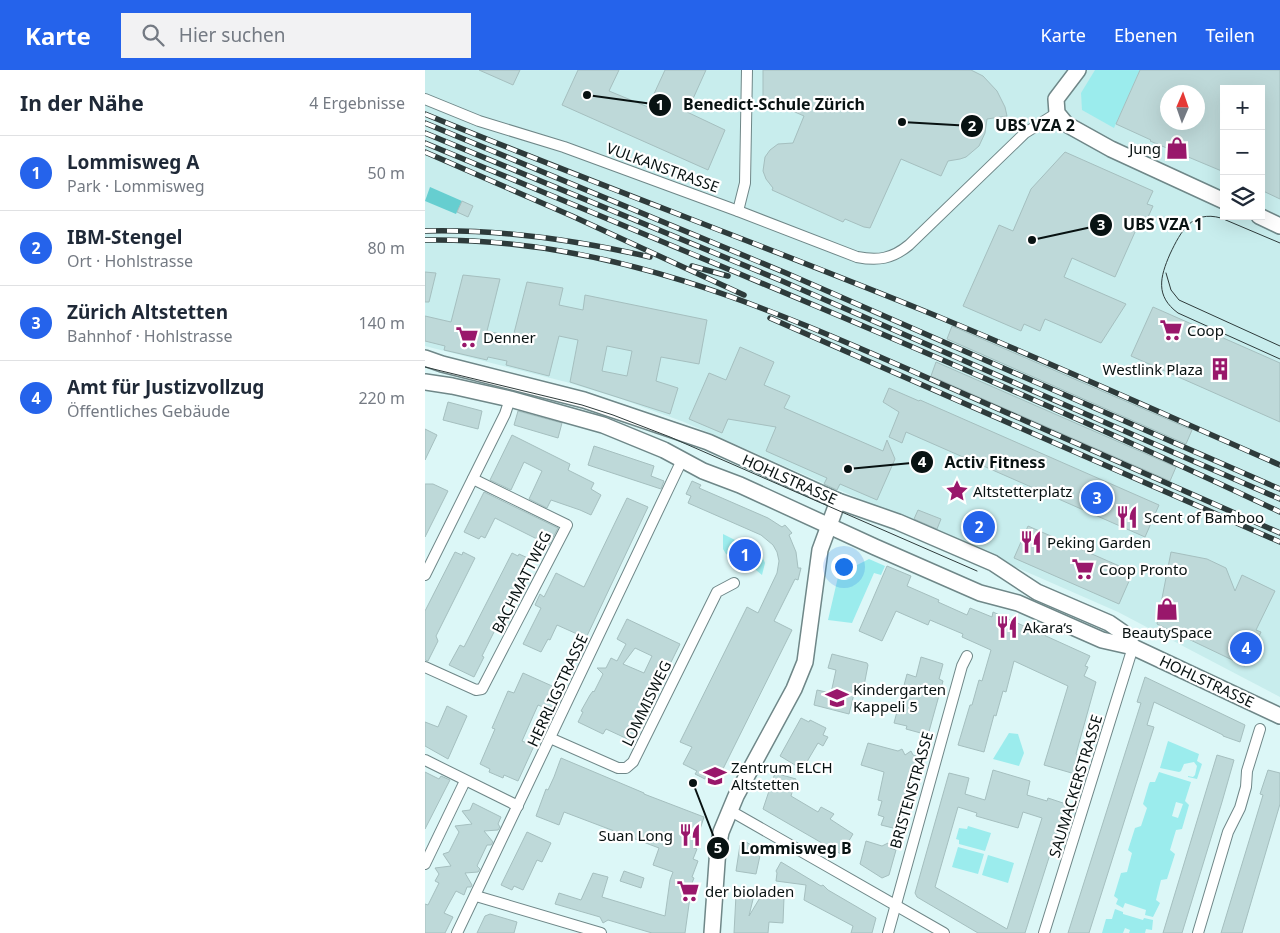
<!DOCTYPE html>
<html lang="de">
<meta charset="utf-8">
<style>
:root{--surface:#fff;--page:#f2f2f3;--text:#1f2937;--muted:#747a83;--line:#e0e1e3;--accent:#2563eb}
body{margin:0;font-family:"Noto Sans",sans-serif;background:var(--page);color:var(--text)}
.controls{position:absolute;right:15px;top:15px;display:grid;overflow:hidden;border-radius:0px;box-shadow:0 5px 20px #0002}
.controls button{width:45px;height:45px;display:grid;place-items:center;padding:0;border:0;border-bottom:1px solid var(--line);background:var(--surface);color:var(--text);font:25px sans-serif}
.compass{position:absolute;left:735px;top:15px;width:45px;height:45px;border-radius:50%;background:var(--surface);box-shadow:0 5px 20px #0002;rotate:2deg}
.you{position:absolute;left:418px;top:496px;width:18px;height:18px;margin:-12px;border:4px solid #fff;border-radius:50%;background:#1a73e8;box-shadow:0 0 0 8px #1a73e833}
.badge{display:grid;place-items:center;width:32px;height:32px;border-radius:50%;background:var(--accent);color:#fff;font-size:16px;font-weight:700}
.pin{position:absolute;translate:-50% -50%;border:2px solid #fff;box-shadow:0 1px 5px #0006}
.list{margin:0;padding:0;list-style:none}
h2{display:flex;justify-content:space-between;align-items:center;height:65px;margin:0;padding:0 20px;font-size:21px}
h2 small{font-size:16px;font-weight:400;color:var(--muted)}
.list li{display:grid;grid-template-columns:32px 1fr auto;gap:15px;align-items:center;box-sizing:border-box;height:75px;padding:0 20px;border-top:1px solid var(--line)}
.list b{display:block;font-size:19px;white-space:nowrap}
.list p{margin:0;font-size:16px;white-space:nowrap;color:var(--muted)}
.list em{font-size:16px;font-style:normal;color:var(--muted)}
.icon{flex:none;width:28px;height:28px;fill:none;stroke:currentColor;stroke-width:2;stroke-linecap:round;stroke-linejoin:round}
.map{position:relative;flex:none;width:855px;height:863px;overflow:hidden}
header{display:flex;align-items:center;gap:30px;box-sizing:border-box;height:70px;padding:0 25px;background:var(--accent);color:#fff}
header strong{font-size:24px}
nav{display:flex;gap:28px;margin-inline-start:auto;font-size:18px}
.search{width:350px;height:45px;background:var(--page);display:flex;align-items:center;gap:12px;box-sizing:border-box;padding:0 18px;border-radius:0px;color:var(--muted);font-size:19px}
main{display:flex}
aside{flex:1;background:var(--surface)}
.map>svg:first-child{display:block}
.built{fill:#c8eded;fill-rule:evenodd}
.green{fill:#9beced;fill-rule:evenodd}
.water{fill:#66ced0}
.building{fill:#bed9d9;stroke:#a5bfbf;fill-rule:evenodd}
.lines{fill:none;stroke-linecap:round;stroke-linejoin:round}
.street-casing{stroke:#6f8788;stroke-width:12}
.secondary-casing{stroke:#6f8788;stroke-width:18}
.street{stroke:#fff;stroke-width:10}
.secondary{stroke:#fff;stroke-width:15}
.tram{stroke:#2e3b3b;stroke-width:1}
.rail-casing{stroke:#2e3b3b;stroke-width:5.5}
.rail{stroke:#fff;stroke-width:4;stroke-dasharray:11;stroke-linecap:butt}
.labels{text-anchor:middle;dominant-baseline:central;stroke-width:4.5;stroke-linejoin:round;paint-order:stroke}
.poi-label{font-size:15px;fill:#081212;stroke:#fff;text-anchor:start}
.street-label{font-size:15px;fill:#081212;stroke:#fff}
.leader{fill:none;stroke:#081212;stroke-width:2}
.callout-dot{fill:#081212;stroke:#fff;stroke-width:2}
.mark-label{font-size:15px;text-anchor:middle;font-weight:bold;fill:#fff}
.callout-label{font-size:16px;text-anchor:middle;font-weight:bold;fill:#081212;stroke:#fff;stroke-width:4.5;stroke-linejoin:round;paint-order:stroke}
</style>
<header>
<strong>Karte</strong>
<div class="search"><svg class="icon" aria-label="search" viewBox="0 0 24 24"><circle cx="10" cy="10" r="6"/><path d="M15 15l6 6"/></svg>Hier suchen</div>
<nav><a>Karte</a><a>Ebenen</a><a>Teilen</a></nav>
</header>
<main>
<aside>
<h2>In der Nähe<small>4 Ergebnisse</small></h2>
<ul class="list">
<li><span class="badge">1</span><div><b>Lommisweg A</b><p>Park · Lommisweg</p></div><em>50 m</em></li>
<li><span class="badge">2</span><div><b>IBM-Stengel</b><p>Ort · Hohlstrasse</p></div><em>80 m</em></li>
<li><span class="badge">3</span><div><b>Zürich Altstetten</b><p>Bahnhof · Hohlstrasse</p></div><em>140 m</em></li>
<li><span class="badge">4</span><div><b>Amt für Justizvollzug</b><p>Öffentliches Gebäude</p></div><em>220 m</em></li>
</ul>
</aside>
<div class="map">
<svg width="855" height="863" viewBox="0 0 855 863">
<rect width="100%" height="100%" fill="#dcf7f7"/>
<path class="built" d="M0 0H855L836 19H799V146H836V88L855 96V627L693 542 259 352 196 329 141 312 0 276ZM742 22H772V52H742Z"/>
<g class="green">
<polygon points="670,0 715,0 689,58 657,40 656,23"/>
<polygon points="298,464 336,483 340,493 337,505 326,496 301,484 298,479"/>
<polygon points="444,489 460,496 456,505 449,503 427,553 403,550 413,507 416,503"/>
<polygon points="584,663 593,664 599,683 594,696 568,689"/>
<polygon points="743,671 774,684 772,691 777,694 772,709 763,707 763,706 768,707 770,705 772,696 769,692 759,694 756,701 754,702 735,698"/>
<path d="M734 702 766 712 760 731 764 735 757 759 751 760 745 780 750 784 742 809 736 810 731 830 735 833 728 847 720 845 721 840 700 833 698 838 691 834 693 829 689 826 696 803 702 802 707 783 703 780 710 758 716 756 722 738 718 734 724 714 725 712H730ZM751 732 758 734 753 748 747 746Z"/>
<polygon points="543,756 566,763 560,781 534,774 534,770 531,769 534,758 542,759"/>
<polygon points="533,777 559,784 553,804 527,797"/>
<polygon points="563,785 589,793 583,813 557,805"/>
<polygon points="690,839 698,842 698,844 718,850 719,848 728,850 727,860 721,859 720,863 704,863 705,860 700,858 698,863 677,863 681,849 687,849"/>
</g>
<polygon class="water" points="5,117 37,131 31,144 0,131"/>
<g class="building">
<polygon points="54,0 95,0 88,15"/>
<polygon points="153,0 194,0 184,21 223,37 240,0 281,0 262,42 300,60 283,100 137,35"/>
<polygon points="338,0 546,0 558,6 572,21 580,37 582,46 562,49 560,63 554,76 541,87 535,89 523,91 516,106 476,89 445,158 439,157 420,149 418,152 347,120 348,118 341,109 338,101 340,87 345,80 353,74 368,73 379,46 338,28"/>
<path d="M715 0H855V129L836 120V19H799V102L725 71 726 70 691 54ZM742 22H772V52H742Z"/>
<polygon points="640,82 728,121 722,134 728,136 719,156 714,153 690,207 647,188 639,207 701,234 676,273 620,249 615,261 599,254 596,261 538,236 574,155 588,161 606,119"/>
<polygon points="37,131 48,136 43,147 32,142"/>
<polygon points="0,202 11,203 4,232 0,232"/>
<path d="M38 205 75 209 62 261 88 267 102 212 138 218 134 235 158 240 160 225 282 250 274 294 236 287 231 311 253 318 245 344 145 312 153 270 134 266 124 306 81 295 82 291 63 287 62 290 19 280 20 276 0 271V246L26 252ZM182 276 207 281 202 306 177 301Z"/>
<polygon points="728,237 855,293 855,352 706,286"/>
<polygon points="527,256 767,360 761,374 522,269"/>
<polygon points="315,277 349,292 339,315 365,326 359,338 458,381 462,370 470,389 452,430 415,414 412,420 399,414 402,408 341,381 351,357 303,349 297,363 264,349 284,303 301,310"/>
<polygon points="511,292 751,397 745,411 506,306"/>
<polygon points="464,318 494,331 495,330 734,435 720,467 481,362 477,373 464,367 474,342 458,332"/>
<polygon points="23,332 57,341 53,359 18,350"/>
<polygon points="93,341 137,353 133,368 89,355"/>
<polygon points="0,359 12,365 0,390"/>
<polygon points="87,365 145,394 143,400 169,413 166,419 176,425 166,445 155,440 126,430 122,438 104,429 117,401 99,392 86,420 65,410"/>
<polygon points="169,376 229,396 226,406 239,411 236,419 163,395"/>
<polygon points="267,411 276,415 274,418 343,448 357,457 360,455 367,463 364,465 371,482 373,498 376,498 373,510 370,509 349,551 367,560 292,711 281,705 280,709 270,704 272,701 258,694 267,677 255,672 322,537 333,543 352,503 354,491 352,482 348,475 336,465 263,433 266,426 261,424"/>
<polygon points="0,414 8,414 23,421 0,467"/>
<polygon points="59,422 133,458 124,475 70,448 60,468 56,466 54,469 39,462"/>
<polygon points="202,428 223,437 161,568 132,555 125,570 123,569 116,582 98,574 116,538 110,535 115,524 119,527 131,503 159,517"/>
<polygon points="493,440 516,449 512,459 489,449"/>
<polygon points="603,456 708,502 694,534 589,488"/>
<polygon points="30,482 37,485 38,482 50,488 11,566 13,571 3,591 0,590 0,541"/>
<polygon points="746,482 782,489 801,498 810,521 817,505 850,521 831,560 836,562 820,596 732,554"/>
<polygon points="87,483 93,486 94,484 105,489 72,553 73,554 57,586 59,587 49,607 24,595 35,575 39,577"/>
<polygon points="462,496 486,506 482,516 514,530 513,532 542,545 545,538 567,547 568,542 665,586 660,596 663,597 659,606 671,612 651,684 655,686 650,704 619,695 643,616 589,591 581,622 578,621 571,646 569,645 559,682 533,675 545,635 547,635 554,610 557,611 566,580 537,567 538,564 505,550 503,555 471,541 457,571 434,561"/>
<path d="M202 549 255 574 207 671 181 659 178 664 153 652 158 642 156 641 165 625 168 621 169 622 178 604 172 598H181L186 588 192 591 201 574 192 569ZM210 578 227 586 219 603 198 594Z"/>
<polygon points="407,584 442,593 443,595 437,626 429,624 424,644 389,635 392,620 406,623 411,600 403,598"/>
<polygon points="496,587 518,594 514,609 518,611 503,665 481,659 482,656 469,653 482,604 491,607"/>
<polygon points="98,603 136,620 127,641 113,635 97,671 109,676 93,711 79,705 78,708 64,702 65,699 55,694 70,659 67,658 83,621 89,623"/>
<polygon points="720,607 820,655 815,672 798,666 798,665 729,632 722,655 729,657 664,863 643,863 716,633 712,632"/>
<polygon points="22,636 42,646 23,689 0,676 0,652 13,657"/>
<polygon points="376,648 384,652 385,650 401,658 398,665 403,667 398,676 393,673 380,695 377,693 375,698 355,686"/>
<polygon points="443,673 473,681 477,679 480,685 486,681 488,685 497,688 476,760 456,755 459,747 453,745 457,731 453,730 459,702 436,695"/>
<polygon points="792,685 809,690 797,732 757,863 738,863"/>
<polygon points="136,688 219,723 219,724 279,747 269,778 272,779 268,789 273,791 267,807 269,808 267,813 260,863 227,863 183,850 178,853 175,847 130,834 134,823 156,830 168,803 183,807 177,827 240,846 245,810 248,802 228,795 234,778 139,742 134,755 111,746 121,719 123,720 129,707"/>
<path d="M568 700 605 711 602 725 622 731 623 728 641 734 600 863H553L492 827 490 823 524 703 544 708 540 724 560 730ZM533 737 552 743 551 746 593 758 598 742 617 748 582 859 510 817Z"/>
<polygon points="843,700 855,703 855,734 817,863 796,863 838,725 835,724"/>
<polygon points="0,702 14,709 16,706 25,710 0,759"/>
<polygon points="350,703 371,709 366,726 393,742 396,737 409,744 405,749 428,764 416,784 338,739"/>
<polygon points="48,733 76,747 73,754 75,757 73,760 59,761 68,772 66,775 62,775 52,796 55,799 53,802 40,803 47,815 46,817 42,817 39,825 31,821 26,830 19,843 28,847 20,863 0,863 0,834 3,835 14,813 10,811 14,804 10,798 26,796 18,784 24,782 34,762 30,756 47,754 37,741 45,740"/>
<polygon points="102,762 126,773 117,792 112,790 98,820 89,816 87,820 76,815"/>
<polygon points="441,771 457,776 463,773 465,778 471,780 464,805 457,808 435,794"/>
<polygon points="321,772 336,781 331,804 311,801 315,775"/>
<polygon points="356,792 396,816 398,815 403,820 451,848 447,863 426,863 428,856 379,830 381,815 351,811 352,803 351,801"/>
<polygon points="199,801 219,808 216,818 195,811"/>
<polygon points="311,825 329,825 324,846 336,826 359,827 358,853 344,852 343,863 309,863"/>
<polygon points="65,844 92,852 89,863 52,863 60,846"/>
</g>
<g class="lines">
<defs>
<g id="street">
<path d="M0 29 54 51 139 77 313 141 432 187C453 191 467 189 484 175L600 63 632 43"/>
<polyline points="313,141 320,113 322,0"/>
<polyline points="0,505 80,344 85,329"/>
<polyline points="0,597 51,620 57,619 142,455 48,409"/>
<polyline points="125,668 193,698 201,698 208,692 292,522 309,513"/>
<polyline points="0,690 93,736"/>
<polyline points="304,740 519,863"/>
<polyline points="0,794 40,711"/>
<polyline points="51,826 176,863"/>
<polyline points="32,863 257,390"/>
<polyline points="463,863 537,596 542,586"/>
<polyline points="619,863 708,577"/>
<polyline points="773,863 803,762 815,738 821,717 822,701 835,659"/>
</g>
<g id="secondary">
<polyline points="653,0 631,29 632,43 641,54 686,79 799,131"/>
<polyline points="834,146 855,156"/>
<polyline points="0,288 17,294 159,330 283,372 413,431 473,452 568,493 612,522 684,553 697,562 708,577"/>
<polyline points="0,312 27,316 85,329 178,355 239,380 278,401 315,415 450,477 555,523 593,533 677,570 708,577 855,646"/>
<polyline points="287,863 293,778 296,762 311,726 369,619 380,592 395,480 413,431"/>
</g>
</defs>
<use href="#street" class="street-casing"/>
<use href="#secondary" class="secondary-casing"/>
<use href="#street" class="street"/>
<use href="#secondary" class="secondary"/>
<g class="tram">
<path d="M855 173 796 148C767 140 756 161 745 184 735 207 730 226 753 243L855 289"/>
<polyline points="741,203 746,220 754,230 855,276"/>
<polyline points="0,297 157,335 188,345 245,367 552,501"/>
</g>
<defs>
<g id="rail">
<path d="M0 44C165 112 332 173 497 240 617 289 736 343 855 395"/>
<polyline points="0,53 361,203 855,419"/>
<polyline points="0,63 357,211 855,429"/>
<path d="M0 73C286 192 574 309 855 442"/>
<polyline points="0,82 147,146 319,225"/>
<path d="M0 161C77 159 151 170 225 187"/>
<path d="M0 170C192 167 357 244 528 319 637 367 746 415 855 463"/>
<polyline points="267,196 303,206"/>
<polyline points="345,248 855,472"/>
</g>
</defs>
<use href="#rail" class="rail-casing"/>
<use href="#rail" class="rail"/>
</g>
<defs>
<symbol id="shop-bare" viewBox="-9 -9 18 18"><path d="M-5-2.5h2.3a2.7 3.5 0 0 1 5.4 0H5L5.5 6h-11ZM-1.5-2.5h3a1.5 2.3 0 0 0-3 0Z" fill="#99176b" stroke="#fff" stroke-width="2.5" paint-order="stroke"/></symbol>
<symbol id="supermarket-bare" viewBox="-9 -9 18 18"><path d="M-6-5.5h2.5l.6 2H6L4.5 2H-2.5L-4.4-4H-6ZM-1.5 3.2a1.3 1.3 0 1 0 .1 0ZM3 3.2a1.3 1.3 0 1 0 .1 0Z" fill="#99176b" stroke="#fff" stroke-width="2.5" paint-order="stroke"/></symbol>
<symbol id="building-bare" viewBox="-9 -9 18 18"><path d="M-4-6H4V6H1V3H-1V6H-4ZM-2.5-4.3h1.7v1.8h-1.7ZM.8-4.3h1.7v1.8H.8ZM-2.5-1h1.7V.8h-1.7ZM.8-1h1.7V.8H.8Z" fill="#99176b" stroke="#fff" stroke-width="2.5" paint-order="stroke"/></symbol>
<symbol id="sight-bare" viewBox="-9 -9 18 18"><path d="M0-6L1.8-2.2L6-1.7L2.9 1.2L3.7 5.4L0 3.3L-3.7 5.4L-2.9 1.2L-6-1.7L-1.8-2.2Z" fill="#99176b" stroke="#fff" stroke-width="2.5" paint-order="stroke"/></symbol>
<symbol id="restaurant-bare" viewBox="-9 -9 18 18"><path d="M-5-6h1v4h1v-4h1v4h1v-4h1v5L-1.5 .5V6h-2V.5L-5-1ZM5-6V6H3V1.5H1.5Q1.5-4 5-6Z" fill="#99176b" stroke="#fff" stroke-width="2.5" paint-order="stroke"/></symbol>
<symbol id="school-bare" viewBox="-9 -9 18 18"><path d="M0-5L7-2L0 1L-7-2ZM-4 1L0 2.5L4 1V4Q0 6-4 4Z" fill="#99176b" stroke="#fff" stroke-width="2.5" paint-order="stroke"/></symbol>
</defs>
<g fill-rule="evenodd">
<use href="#shop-bare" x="736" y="62" width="32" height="32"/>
<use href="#supermarket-bare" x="730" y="244" width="32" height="32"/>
<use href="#supermarket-bare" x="26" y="251" width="32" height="32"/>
<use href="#building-bare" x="779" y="283" width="32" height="32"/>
<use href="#sight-bare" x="516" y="405" width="32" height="32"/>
<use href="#restaurant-bare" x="686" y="431" width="32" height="32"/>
<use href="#restaurant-bare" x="590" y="456" width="32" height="32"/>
<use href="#supermarket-bare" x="642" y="483" width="32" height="32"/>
<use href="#shop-bare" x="726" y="523" width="32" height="32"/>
<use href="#restaurant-bare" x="566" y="541" width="32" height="32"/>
<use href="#school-bare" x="396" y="612" width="32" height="32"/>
<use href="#school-bare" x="274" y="690" width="32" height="32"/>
<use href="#restaurant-bare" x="249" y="749" width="32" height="32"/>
<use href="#supermarket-bare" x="247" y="805" width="32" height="32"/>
</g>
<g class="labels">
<g class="poi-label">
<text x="736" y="78" text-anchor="end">Jung</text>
<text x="762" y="260">Coop</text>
<text x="58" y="267">Denner</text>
<text x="778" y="299" text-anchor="end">Westlink Plaza</text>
<text x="548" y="421">Altstetterplatz</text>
<text x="719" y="447">Scent of Bamboo</text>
<text x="622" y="472">Peking Garden</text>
<text x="674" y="499">Coop Pronto</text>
<text x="598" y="557">Akara‘s</text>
<text x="742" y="562" text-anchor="middle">BeautySpace</text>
<text x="428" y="619">Kindergarten<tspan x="428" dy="17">Kappeli 5</tspan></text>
<text x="306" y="697">Zentrum ELCH<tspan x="306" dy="17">Altstetten</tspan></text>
<text x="248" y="765" text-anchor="end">Suan Long</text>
<text x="280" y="821">der bioladen</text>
</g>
<g class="street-label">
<text transform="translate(238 97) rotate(20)">VULKANSTRASSE</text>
<text transform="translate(365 409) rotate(24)">HOHLSTRASSE</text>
<text transform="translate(96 512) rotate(-63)">BACHMATTWEG</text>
<text transform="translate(782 611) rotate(25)">HOHLSTRASSE</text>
<text transform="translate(132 620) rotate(-65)">HERRLIGSTRASSE</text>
<text transform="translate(221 633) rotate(-64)">LOMMISWEG</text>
<text transform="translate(650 716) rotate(-73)">SAUMACKERSTRASSE</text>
<text transform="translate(486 720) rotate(-74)">BRISTENSTRASSE</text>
</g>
</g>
<path class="leader" d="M162 25L235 35M477 52L547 56M607 170L676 155M423 399L497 392M268 713L293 778"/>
<g class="callout-dot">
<circle cx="162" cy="25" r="5"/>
<circle cx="477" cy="52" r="5"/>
<circle cx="607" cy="170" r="5"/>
<circle cx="423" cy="399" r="5"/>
<circle cx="268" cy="713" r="5"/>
<circle cx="235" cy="35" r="12"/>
<circle cx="547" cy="56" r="12"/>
<circle cx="676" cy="155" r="12"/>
<circle cx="497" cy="392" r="12"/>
<circle cx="293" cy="778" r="12"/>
</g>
<g class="mark-label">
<text x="235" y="40">1</text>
<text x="547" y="61">2</text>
<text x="676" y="160">3</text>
<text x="497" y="397">4</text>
<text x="293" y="783">5</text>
</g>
<g class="callout-label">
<text x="349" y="40">Benedict-Schule Zürich</text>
<text x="610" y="61">UBS VZA 2</text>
<text x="738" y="160">UBS VZA 1</text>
<text x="570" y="398">Activ Fitness</text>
<text x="371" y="784">Lommisweg B</text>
</g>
</svg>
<div class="controls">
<button>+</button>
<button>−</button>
<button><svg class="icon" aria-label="layers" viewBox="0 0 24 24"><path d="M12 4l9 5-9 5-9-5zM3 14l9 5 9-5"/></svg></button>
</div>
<svg class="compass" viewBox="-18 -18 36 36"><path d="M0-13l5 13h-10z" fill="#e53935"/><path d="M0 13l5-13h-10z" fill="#747a83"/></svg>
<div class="you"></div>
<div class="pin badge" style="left:320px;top:485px">1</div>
<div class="pin badge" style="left:554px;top:457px">2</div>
<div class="pin badge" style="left:672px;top:428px">3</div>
<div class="pin badge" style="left:821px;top:578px">4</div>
</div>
</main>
